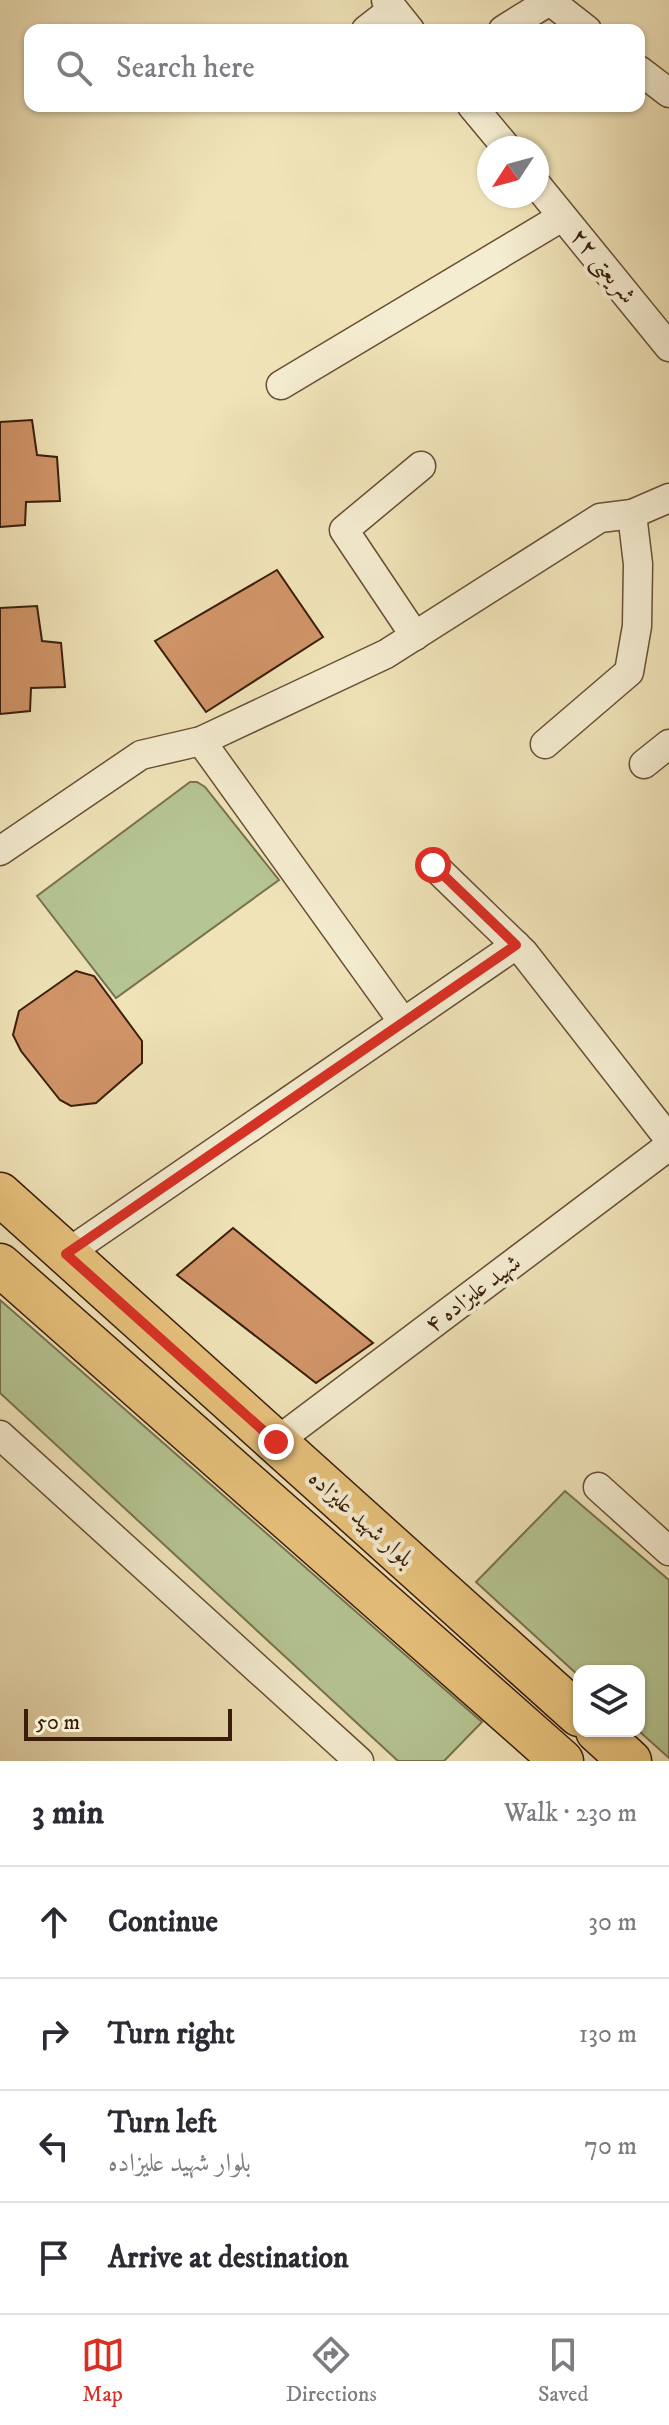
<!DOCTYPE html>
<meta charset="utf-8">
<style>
:root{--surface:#fff;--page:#f2f2f3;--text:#2b2b33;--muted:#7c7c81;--line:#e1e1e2;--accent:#d93025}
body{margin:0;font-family:"IM FELL DW Pica",Amiri,serif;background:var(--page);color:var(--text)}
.controls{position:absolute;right:24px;bottom:24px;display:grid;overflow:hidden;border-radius:16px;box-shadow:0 2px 6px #0004}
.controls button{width:72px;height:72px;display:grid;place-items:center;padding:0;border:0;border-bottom:2px solid var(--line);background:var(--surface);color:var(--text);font:40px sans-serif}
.compass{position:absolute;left:477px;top:136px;width:72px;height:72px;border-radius:50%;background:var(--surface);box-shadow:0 2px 6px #0004;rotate:234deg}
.scale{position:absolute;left:24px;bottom:20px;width:208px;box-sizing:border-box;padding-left:8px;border:4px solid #3a1e0b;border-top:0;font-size:22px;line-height:28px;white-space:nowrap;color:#3a1e0b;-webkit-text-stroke:6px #f5edd1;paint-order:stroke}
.stop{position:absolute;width:24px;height:24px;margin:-18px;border:6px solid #d93025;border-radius:50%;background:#fff}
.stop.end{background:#d93025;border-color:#fff;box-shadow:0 2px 8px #0008}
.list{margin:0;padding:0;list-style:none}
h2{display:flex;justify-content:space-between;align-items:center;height:104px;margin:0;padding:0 32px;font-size:34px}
h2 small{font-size:26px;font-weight:400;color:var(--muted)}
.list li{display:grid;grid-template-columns:52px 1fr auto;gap:24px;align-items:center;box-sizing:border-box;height:112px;padding:0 32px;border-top:2px solid var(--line)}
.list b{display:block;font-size:30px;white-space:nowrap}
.list p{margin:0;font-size:26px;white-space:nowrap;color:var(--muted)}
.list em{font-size:26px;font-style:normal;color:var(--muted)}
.icon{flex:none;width:44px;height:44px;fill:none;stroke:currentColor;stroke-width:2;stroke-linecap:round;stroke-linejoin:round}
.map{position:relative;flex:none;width:669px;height:1761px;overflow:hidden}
.search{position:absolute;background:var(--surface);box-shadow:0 2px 6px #0004;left:24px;right:24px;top:24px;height:88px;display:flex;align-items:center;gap:20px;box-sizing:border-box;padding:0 28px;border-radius:16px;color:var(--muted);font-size:30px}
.sheet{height:552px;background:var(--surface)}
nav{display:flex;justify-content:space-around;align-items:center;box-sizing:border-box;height:112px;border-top:2px solid var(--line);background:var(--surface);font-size:22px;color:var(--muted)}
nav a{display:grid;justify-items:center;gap:4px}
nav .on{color:var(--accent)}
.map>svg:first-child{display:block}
.green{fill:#b5c593;stroke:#78724f;stroke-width:2}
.building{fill:#d09467;stroke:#3a1e0b;stroke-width:2}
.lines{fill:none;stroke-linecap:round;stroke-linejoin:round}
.street-casing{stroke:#684f36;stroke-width:31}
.primary-casing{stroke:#3a1e0b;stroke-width:45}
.street{stroke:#f5edd1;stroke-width:28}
.primary{stroke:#e8c27c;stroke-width:42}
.route{stroke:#d93025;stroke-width:10}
.labels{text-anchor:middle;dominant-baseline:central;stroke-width:8;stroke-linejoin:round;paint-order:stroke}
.street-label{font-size:24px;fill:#3a1e0b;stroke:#f5edd1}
</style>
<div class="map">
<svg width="669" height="1761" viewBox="0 0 669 1761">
<rect width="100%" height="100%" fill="#f0e3b8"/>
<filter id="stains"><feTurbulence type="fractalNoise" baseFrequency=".0025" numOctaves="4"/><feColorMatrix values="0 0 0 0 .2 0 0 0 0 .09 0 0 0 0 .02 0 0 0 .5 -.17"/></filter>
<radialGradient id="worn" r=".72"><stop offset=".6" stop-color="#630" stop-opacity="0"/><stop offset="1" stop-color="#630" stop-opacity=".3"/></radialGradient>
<g class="green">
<polygon points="190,782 197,782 205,787 279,880 116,998 37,896"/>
<polygon points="0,1300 482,1722 444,1761 398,1761 0,1393"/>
<polygon points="565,1491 669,1580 669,1758 639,1731 639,1671 579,1671 579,1676 476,1582"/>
</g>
<g class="building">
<polygon points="32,420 37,455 57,457 60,501 26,502 25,525 0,527 0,422"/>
<polygon points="277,570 323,637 206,712 155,641"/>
<polygon points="37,606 42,641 61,643 65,687 31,688 30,711 0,714 0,608"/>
<polygon points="76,971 94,976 142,1041 142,1063 96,1103 71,1106 60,1100 21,1051 13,1035 19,1011"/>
<polygon points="233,1228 373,1343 316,1383 177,1275"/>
</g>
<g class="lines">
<defs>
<g id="street">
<polyline points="386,0 410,30"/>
<polyline points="550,1 587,30"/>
<polyline points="366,30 393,9"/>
<polyline points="503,30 551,0"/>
<polyline points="639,70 669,93"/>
<polyline points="472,106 507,148"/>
<polyline points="537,185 669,347"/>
<polyline points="281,385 562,217"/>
<polyline points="415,636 344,530 421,466"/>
<polyline points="201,741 403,1022"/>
<polyline points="545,744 629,672 637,626 638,564 632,514"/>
<polyline points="644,764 669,744"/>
<polyline points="0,851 141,755 201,741 386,654 600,518 632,514 669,498"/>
<polyline points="433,865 524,953 669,1139"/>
<polyline points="66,1254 516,945"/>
<polyline points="0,1435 359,1761"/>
<polyline points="276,1442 669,1146"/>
<polyline points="598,1487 669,1551"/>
</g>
<g id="primary">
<polyline points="0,1194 579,1715"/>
<polyline points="0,1265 562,1761"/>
<polyline points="597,1731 630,1761"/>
</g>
</defs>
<use href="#street" class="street-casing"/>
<use href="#primary" class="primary-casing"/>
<use href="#street" class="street"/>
<use href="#primary" class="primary"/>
</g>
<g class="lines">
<polyline class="route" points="276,1442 66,1254 516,945 433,865"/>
</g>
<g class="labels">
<g class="street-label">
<text transform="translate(603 266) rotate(51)">شریعتی ۲۲</text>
<text transform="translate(473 1294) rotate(-37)">شهید علیزاده ۴</text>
<text transform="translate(361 1519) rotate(42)">بلوار شهید علیزاده</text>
</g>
</g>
<rect width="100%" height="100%" filter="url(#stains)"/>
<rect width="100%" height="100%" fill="url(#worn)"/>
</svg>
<div class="controls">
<button><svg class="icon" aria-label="layers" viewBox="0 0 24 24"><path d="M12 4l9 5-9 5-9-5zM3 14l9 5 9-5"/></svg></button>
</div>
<svg class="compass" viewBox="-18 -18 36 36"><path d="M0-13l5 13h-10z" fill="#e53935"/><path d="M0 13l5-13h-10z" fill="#7c7c81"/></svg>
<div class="scale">50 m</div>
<div class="stop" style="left:433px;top:865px"></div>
<div class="stop end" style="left:276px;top:1442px"></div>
<div class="search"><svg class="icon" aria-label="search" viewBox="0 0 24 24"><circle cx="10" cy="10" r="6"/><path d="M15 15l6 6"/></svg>Search here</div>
</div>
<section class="sheet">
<h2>3 min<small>Walk · 230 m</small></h2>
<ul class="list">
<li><svg class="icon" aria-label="ahead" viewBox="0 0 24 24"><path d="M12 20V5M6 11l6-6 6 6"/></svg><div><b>Continue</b></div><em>30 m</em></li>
<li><svg class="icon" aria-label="right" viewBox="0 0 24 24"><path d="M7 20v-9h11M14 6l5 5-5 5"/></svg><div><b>Turn right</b></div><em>130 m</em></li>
<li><svg class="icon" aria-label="left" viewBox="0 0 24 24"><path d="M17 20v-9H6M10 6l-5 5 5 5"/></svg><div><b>Turn left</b><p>بلوار شهید علیزاده</p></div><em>70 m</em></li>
<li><svg class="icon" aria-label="arrive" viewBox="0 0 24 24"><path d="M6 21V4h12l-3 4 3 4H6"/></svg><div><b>Arrive at destination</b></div></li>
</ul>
</section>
<nav>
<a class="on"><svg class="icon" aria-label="map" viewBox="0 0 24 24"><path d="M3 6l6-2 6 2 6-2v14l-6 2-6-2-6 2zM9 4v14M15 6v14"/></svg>Map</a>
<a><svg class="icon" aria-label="directions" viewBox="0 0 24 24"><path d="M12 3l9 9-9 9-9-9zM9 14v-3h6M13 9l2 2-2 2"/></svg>Directions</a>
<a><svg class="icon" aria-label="saved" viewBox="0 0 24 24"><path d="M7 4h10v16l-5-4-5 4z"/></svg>Saved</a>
</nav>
